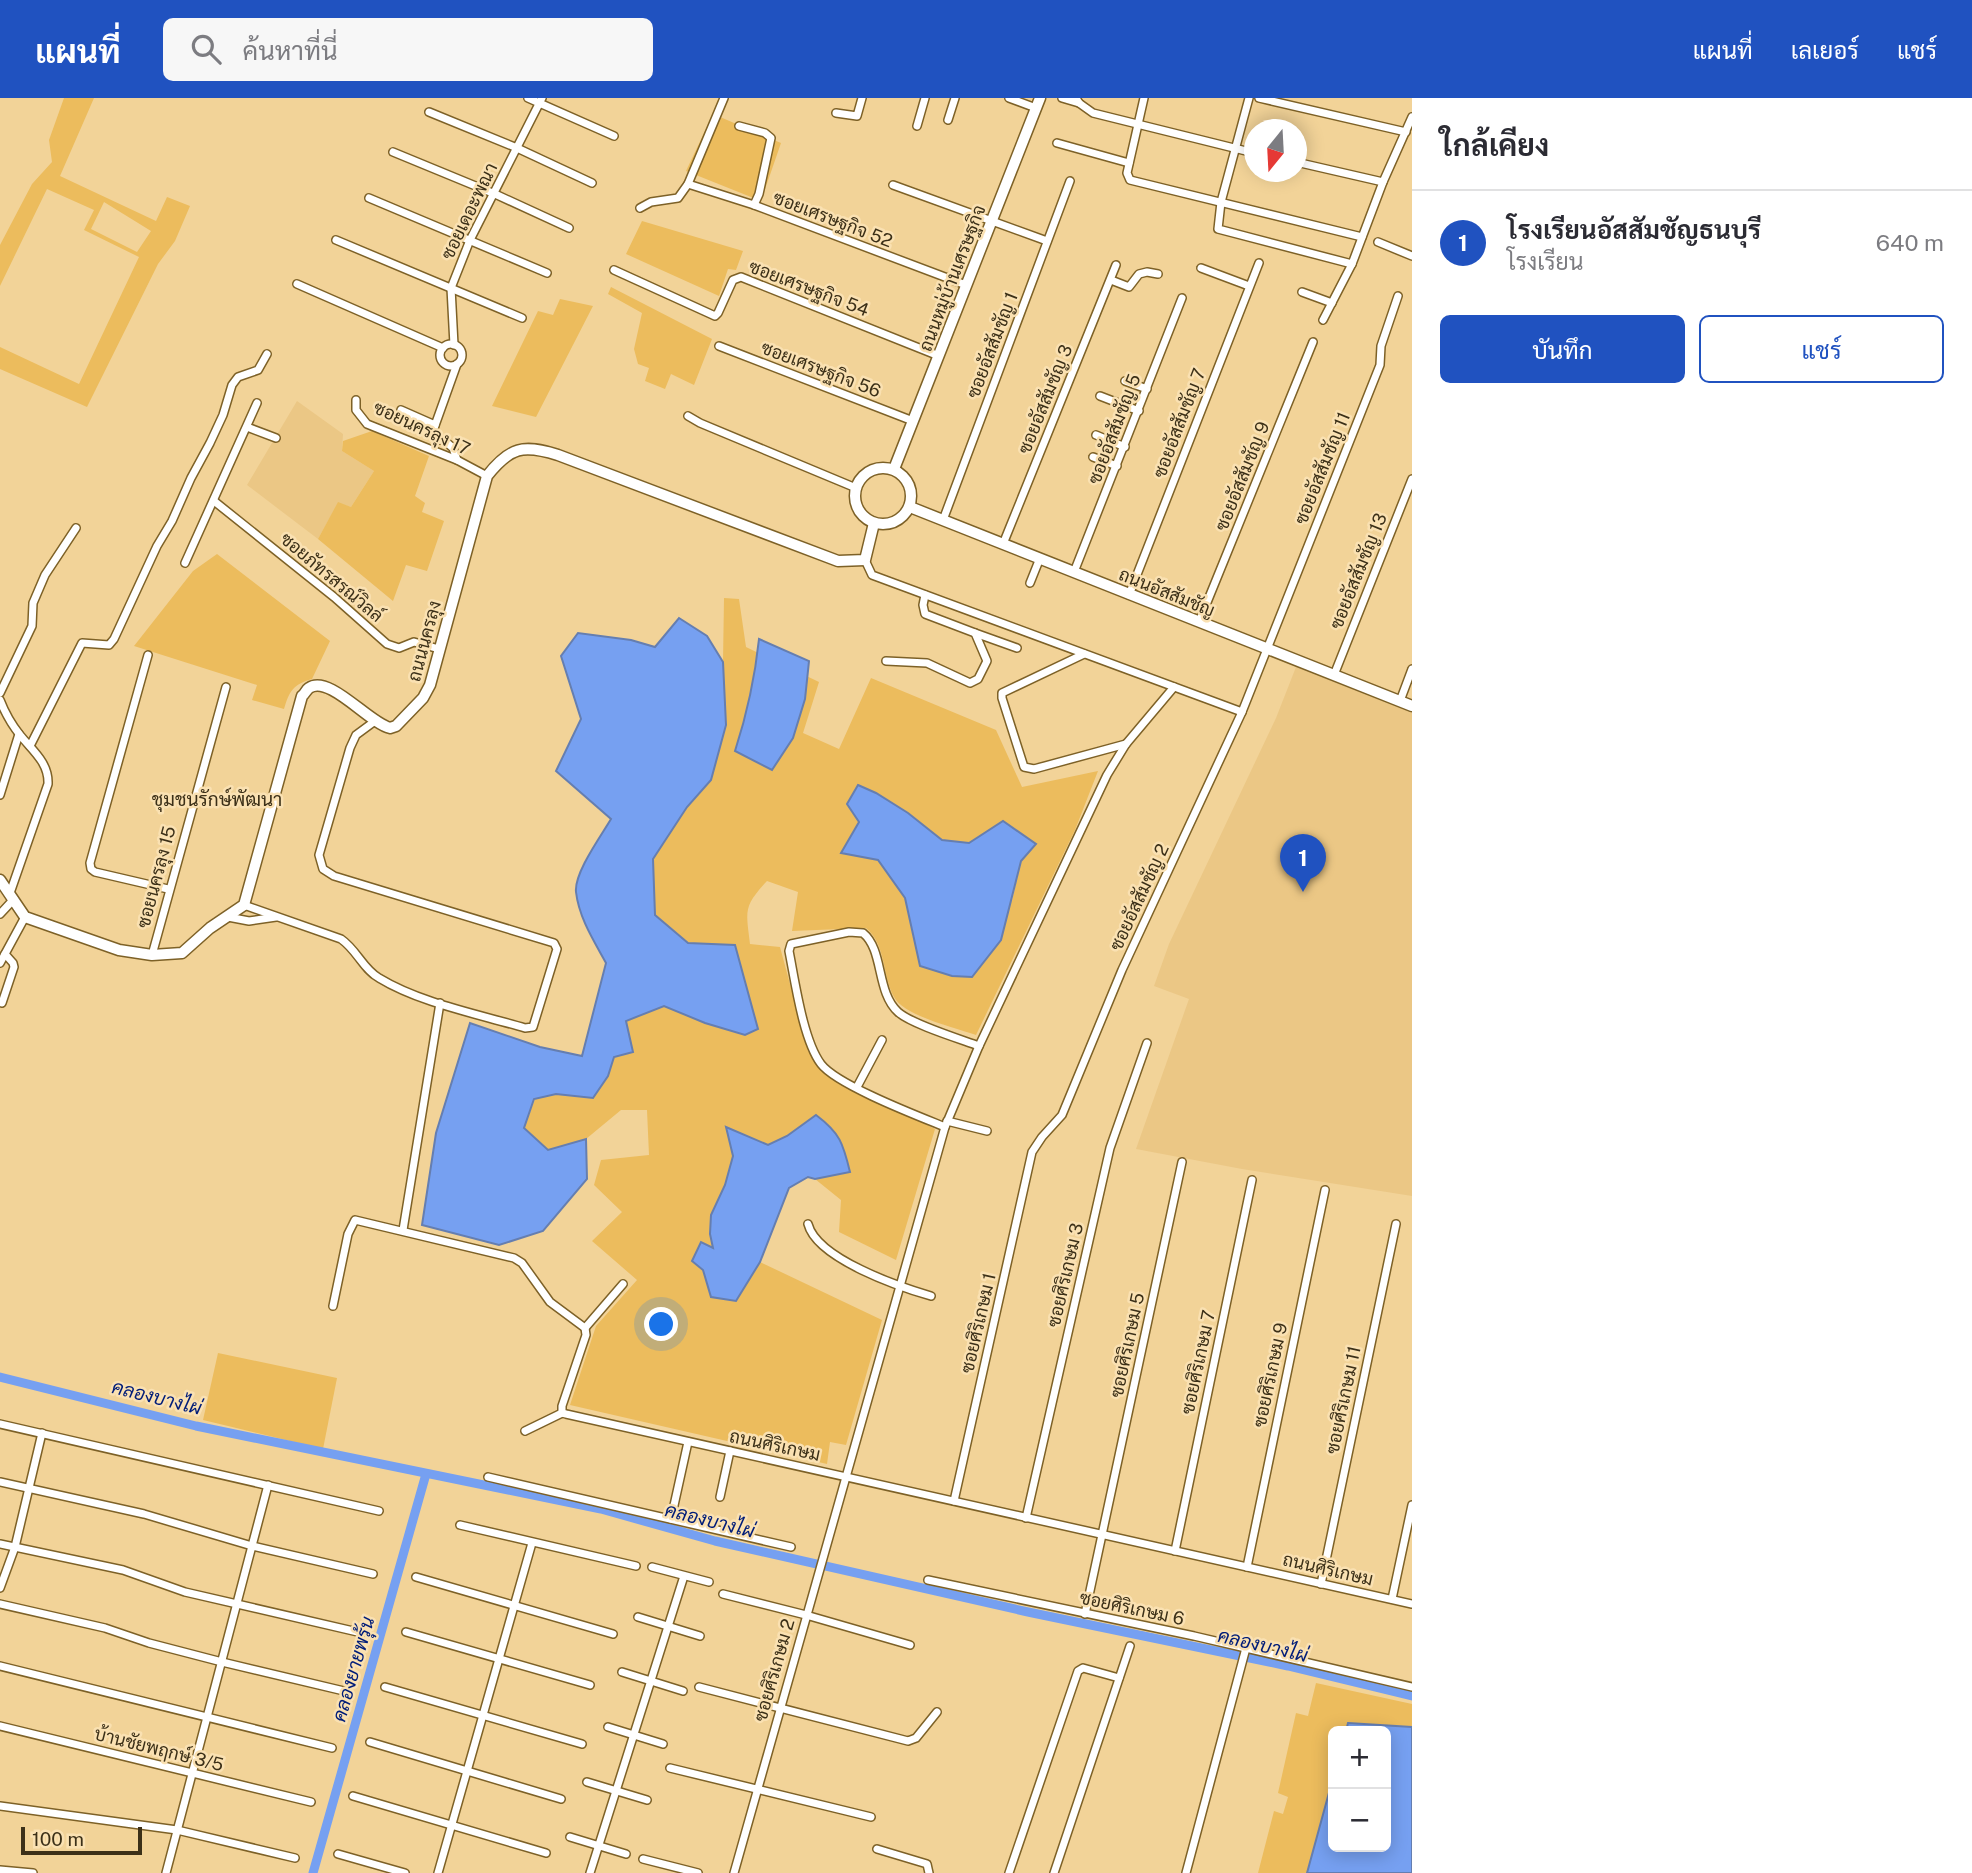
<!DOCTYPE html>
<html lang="th">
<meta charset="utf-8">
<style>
:root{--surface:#fff;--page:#f7f7f7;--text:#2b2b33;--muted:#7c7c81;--line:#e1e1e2;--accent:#2052c0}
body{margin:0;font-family:"Public Sans",Sarabun,sans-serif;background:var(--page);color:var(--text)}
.controls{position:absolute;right:21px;bottom:21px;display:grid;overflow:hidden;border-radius:10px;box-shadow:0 4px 18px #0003}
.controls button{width:63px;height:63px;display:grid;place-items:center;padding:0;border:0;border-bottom:2px solid var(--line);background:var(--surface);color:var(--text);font:35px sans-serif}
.compass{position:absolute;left:1244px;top:21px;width:63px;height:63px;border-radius:50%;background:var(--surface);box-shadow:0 4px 18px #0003;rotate:198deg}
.scale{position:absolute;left:21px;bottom:18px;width:121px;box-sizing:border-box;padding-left:7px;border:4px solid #3c3018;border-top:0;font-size:19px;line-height:24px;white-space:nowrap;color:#3c3018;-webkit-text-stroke:5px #fae1b2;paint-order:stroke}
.you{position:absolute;left:662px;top:1227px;width:24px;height:24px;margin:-18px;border:5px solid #fff;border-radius:50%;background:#1a73e8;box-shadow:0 0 0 10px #1a73e833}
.badge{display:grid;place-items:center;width:46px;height:46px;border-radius:50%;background:var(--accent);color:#fff;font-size:23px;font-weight:700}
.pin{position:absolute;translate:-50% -58px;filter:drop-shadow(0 2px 4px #0008)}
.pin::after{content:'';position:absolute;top:37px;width:24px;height:21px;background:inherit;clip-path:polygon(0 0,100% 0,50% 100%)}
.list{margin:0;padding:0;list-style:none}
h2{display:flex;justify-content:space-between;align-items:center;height:91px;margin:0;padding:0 28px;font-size:30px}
h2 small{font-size:23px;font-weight:400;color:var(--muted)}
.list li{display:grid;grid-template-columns:46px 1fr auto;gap:21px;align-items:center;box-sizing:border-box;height:105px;padding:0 28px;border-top:2px solid var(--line)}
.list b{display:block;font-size:26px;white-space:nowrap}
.list p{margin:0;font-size:23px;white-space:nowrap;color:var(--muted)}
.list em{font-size:23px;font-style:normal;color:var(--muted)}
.actions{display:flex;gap:14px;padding:21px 28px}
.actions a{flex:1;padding:16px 0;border:2px solid var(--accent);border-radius:10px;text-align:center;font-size:24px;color:var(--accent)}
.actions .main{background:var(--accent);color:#fff}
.icon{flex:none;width:38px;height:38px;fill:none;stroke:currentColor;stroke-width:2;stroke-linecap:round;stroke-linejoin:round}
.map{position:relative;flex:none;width:1412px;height:1775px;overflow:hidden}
header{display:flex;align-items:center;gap:42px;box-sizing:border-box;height:98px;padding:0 35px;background:var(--accent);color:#fff}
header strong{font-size:33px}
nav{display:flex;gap:38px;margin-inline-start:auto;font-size:24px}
.search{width:490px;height:63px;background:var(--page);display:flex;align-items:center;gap:18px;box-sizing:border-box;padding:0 24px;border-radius:10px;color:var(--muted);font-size:26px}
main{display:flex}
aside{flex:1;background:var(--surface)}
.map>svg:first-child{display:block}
.built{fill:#ebc785}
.green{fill:#ecbc5d;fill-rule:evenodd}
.water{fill:#76a0f1;stroke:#657eb0;stroke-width:2}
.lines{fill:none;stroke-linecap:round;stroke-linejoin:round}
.canal{stroke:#76a0f1;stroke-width:9}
.minor-casing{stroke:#7d6127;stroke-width:10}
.tertiary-casing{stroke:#7d6127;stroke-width:13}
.minor{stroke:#fff;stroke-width:7}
.tertiary{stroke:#fff;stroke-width:10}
.labels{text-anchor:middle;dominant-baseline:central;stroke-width:5;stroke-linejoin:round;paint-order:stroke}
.street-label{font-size:18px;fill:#3c3018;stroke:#fae1b2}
.neighbourhood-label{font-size:19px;fill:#3c3018;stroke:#fae1b2}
.water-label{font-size:19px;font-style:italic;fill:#001c78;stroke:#fae1b2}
</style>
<header>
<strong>แผนที่</strong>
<div class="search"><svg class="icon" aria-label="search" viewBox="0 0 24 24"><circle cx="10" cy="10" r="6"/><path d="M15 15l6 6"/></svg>ค้นหาที่นี่</div>
<nav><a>แผนที่</a><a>เลเยอร์</a><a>แชร์</a></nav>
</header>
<main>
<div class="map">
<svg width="1412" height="1775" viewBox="0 0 1412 1775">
<rect width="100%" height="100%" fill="#f2d398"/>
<g class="built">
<polygon points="297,303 343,336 342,353 374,373 351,409 338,405 318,441 247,387"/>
<polygon points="1296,569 1412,615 1412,1098 1242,1071 1136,1051 1189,901 1154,888 1169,846 1276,620"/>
</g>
<g class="green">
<path d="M64 0H94L60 78 156 123 167 99 190 108 175 143 158 166 87 309 0 271V249L79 286 139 159 84 132 94 112 47 91 0 188V147L32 86 52 64 49 42ZM104 104 151 133 137 154 91 131Z"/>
<polygon points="713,16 781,45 761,103 686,73"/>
<polygon points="642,123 743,153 736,172 728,171 719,198 626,156"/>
<polygon points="611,189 712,241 694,287 671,276 665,291 645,283 649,270 638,266 634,251 642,215 608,196"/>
<polygon points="560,201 593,208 536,319 492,308 538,213 553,217"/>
<polygon points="372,333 429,358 415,398 425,405 422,414 444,423 427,473 406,467 393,503 318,441 338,404 351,409 374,373 342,353 343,343"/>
<path d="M217 456 330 543 312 581C293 586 289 594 284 611L252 602 257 587 134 548 193 473Z"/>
<path d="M724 500 739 501 746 549 819 584 803 635 839 651 871 580 996 632 1022 689 1098 673 1075 732 976 937C956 930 904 918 894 899 882 877 886 846 866 830L792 833 798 794 767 783C743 809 746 812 750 846L780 849 808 953 822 973 935 1031 896 1162 839 1134 841 1102 815 1081 827 1079 816 1017 787 1038 768 1047 726 1030 733 1058 725 1087 711 1117 713 1151 703 1172 711 1199 736 1202 760 1164 882 1222 846 1347 830 1344 827 1366 570 1307 596 1228 637 1182 592 1143 622 1114 594 1087 601 1062 649 1057 647 1012H621L586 1041 548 1052 524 1030 535 1001 555 996 593 999 608 978 614 959 632 954 625 923 664 908 705 925 735 847 688 845 655 817 653 761 687 709 711 682 726 627 723 564ZM908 715 942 742 969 745 1003 723 1035 746 1021 763 1012 803 913 839 905 800 878 762 842 755 859 723Z"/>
<polygon points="218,1255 337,1280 323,1351 203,1322"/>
<polygon points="1316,1585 1412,1606 1412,1629 1349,1625 1346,1633 1333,1633 1333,1680 1307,1775 1258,1775 1274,1713 1283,1716 1288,1699 1278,1695 1296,1615 1308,1618"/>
</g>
<g class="water">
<path d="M679 520 707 538 723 564 726 627 711 682 687 709 653 761 655 817 688 845 735 847 758 931 745 937 705 925 664 908 626 923 633 954 614 959 608 978 593 1000 556 996 534 1001 524 1030 548 1052 586 1041 587 1081 543 1133 499 1147 422 1127 436 1035 470 925 540 949 582 958 606 865C594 843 579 820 576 794 574 775 601 738 611 721L556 673 581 621 561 558 578 535 631 542 655 549Z"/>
<path d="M759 541 809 563 805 601 793 640 772 672 735 653C747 616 755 579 759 541Z"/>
<polygon points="858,687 876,695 908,715 942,742 969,745 1003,723 1036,746 1021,763 1001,842 972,879 952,878 920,868 905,800 878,762 841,755 859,724 847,706"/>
<path d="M816 1017C840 1035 843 1045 850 1074L815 1081 808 1079 789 1090 760 1164 736 1203 711 1199 703 1172 692 1163 701 1144 713 1150 710 1136 711 1117 725 1087 733 1058 726 1029 768 1047 787 1038Z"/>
<polygon points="1348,1625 1412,1629 1412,1775 1307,1775 1333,1680 1333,1749 1386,1749 1386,1633 1346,1633"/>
</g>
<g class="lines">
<g class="canal">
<polyline points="0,1279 196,1328 601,1411 715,1443 1028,1514 1288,1568 1412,1598"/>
<polyline points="313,1775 426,1376"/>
</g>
<defs>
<g id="minor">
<polyline points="528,0 614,38"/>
<polyline points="1009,0 1036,10"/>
<polyline points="1062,0 1079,5"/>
<polyline points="1076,0 1079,5 1093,15 1254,55"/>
<polyline points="1144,0 1127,75 1130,82 1362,139"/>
<polyline points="1249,0 1221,104 1218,131 1352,166"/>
<polyline points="1259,0 1406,34"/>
<polyline points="429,14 517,50 592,85"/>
<polyline points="836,15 857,18 862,0"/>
<polyline points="948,22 955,0"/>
<polyline points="739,28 765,35 771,40 759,96 754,107"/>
<polyline points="917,28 925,0"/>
<polyline points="1057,45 1129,65"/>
<polyline points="393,54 495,96 569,130"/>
<polyline points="1296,64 1383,84"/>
<polyline points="688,86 754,107 966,187"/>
<polyline points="893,87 1047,143"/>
<polyline points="369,100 547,175"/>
<polyline points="640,110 651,104 678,100 688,86 724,0"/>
<polyline points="336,142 522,220"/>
<polyline points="1378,144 1412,158"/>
<polyline points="1201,170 1249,188"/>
<polyline points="614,172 715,218 718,215 733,182 741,179 939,258"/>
<polyline points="1111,182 1129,189 1139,176 1147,174 1158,176"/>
<polyline points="297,186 443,250"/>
<polyline points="1302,194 1332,205"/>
<polyline points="1323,222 1352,166 1383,84 1412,19"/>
<circle cx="451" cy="257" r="11"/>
<polyline points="454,247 451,190 470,142 542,0"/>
<polyline points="719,248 913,323"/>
<polyline points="1125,283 1147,291"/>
<polyline points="1100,298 1139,313"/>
<polyline points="356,302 356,312 367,326 457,362 487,378"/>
<polyline points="401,312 435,327"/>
<polyline points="688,318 700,325 856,390"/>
<polyline points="247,329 276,340"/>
<polyline points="1096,337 1125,349"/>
<polyline points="440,342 433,333 457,266"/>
<polyline points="446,344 453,350 457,362"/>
<polyline points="1093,359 1117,368"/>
<polyline points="214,403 334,499 387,546 399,550 414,544 439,551"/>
<polyline points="943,422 1070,83"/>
<polyline points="1003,446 1116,167"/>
<polyline points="865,462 872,477 1242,614"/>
<polyline points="185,465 257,305"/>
<polyline points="1074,474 1182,200"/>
<polyline points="1030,485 1040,460"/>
<polyline points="1129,497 1259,165"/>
<polyline points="1199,524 1313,244"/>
<polyline points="975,535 1017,550"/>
<polyline points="1084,556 1002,595 1002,600 1024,669 1034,671 1126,646"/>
<polyline points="148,557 90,765 91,771 95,774 168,791"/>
<polyline points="886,563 927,565 970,585 978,581 987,563 975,535 925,516 923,507 925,497"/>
<polyline points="1334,577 1412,381"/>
<polyline points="0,595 32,528 33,505 45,477 76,430"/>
<path d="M0 602C5 615 12 627 20 637 33 653 49 665 48 686L10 795"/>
<polyline points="1400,603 1412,571"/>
<polyline points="30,648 82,545 109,547 114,541 157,448 172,423 191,380 210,345 223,317 232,287 238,279 258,272 267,256"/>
<polyline points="0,697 19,636"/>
<path d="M244 807 341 841C357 852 363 871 379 880 420 905 478 916 525 930L533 929 557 851 554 845 334 778 323 771 319 757 350 650 356 637 375 623"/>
<polyline points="0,816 14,801"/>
<polyline points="228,819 249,823 276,819"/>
<polyline points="152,857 226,589"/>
<polyline points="0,865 25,819"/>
<polyline points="2,905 14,869 13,865 5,856"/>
<polyline points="857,989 882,942"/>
<polyline points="947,1023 987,1033"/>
<path d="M945 1029C918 1018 837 987 821 966 803 942 795 883 789 853L791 846 849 834 863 835C884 852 876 894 898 914 911 926 960 941 979 948"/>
<path d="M808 1126C817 1161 900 1189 931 1198"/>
<polyline points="403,1132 440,905"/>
<polyline points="333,1208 348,1136 355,1122 514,1160 522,1165 550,1204 585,1230 586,1237 562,1308 562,1315 566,1316 1412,1506"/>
<polyline points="585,1230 623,1186"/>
<polyline points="0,1326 379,1413"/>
<polyline points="525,1333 562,1315"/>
<polyline points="488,1379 791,1449"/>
<polyline points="0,1384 144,1416 252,1448 373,1476"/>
<polyline points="720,1399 730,1353"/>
<polyline points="954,1403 1032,1054 1042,1039 1062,1017 1122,872 1242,614 1380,267 1381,248 1398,198"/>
<polyline points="1026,1420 1110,1050 1147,945"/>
<polyline points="671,1421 688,1344"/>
<polyline points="460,1427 636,1468"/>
<polyline points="0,1446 123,1472 185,1494 362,1535"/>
<polyline points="1175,1453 1252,1082"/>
<polyline points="652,1469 709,1484"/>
<polyline points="1247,1469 1325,1092"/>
<polyline points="416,1479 613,1536"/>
<polyline points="928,1482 1194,1538 1412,1589"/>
<polyline points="1321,1486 1396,1126"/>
<polyline points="0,1490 15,1449 42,1335"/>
<polyline points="723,1496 806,1517 910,1547"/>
<polyline points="1392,1501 1412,1407"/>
<polyline points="0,1506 105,1530 149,1545 222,1564 344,1593"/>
<polyline points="1085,1516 1182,1064"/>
<polyline points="638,1519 700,1538"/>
<polyline points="406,1534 590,1587"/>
<polyline points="0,1568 332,1650"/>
<polyline points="622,1574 683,1593"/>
<polyline points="385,1589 582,1646"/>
<polyline points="699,1589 908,1643 916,1640 937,1614"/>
<polyline points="0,1628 311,1704"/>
<polyline points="608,1629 663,1646"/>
<polyline points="370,1644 561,1701"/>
<polyline points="670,1670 871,1719"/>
<polyline points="587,1684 647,1702"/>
<polyline points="353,1698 546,1755"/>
<polyline points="0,1708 177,1732 295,1760"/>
<polyline points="570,1739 626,1756"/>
<polyline points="877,1751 927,1766 929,1775"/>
<polyline points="338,1756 405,1775"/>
<polyline points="643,1761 698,1775"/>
<polyline points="0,1772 33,1775"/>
<polyline points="166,1775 268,1387"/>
<polyline points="438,1775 532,1445"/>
<polyline points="590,1775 684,1478"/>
<polyline points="734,1775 945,1029 979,948 1107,677 1126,646 1174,589"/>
<polyline points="1009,1775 1078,1573 1083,1570 1119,1580"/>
<polyline points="1054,1775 1130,1548"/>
<polyline points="1186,1775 1246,1550"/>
</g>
<g id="tertiary">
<circle cx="883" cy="398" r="28"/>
<polyline points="894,371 1040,0"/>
<polyline points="910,409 1412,608"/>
<path d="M0 782 25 819 119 852 152 857 182 855 210 830 244 807 302 598C305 596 306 592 309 590 329 576 369 625 390 630L396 628 423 600 430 587 487 378C510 349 523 346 558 357L838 463 865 462 874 425"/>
</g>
</defs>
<use href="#minor" class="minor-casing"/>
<use href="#tertiary" class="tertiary-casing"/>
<use href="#minor" class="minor"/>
<use href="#tertiary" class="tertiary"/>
</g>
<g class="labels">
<g class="street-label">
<text transform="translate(469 113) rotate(-64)">ซอยเดอะพณา</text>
<text transform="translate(833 121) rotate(21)">ซอยเศรษฐกิจ 52</text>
<text transform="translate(952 180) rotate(-69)">ถนนหมู่บ้านเศรษฐกิจ</text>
<text transform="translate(809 190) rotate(21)">ซอยเศรษฐกิจ 54</text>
<text transform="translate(992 247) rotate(-69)">ซอยอัสสัมชัญ 1</text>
<text transform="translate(821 271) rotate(21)">ซอยเศรษฐกิจ 56</text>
<text transform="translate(1045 301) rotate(-68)">ซอยอัสสัมชัญ 3</text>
<text transform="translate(1179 325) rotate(-69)">ซอยอัสสัมชัญ 7</text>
<text transform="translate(422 330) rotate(25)">ซอยนครลุง 17</text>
<text transform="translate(1114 331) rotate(-69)">ซอยอัสสัมชัญ 5</text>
<text transform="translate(1322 370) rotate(-68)">ซอยอัสสัมชัญ 11</text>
<text transform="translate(1242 378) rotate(-68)">ซอยอัสสัมชัญ 9</text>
<text transform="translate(1358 473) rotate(-68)">ซอยอัสสัมชัญ 13</text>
<text transform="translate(332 479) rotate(40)">ซอยภัทรสรณ์วิลล์</text>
<text transform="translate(1167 494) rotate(22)">ถนนอัสสัมชัญ</text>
<text transform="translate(424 543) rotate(-75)">ถนนนครลุง</text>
<text transform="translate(156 779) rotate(-75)">ซอยนครลุง 15</text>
<text transform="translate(1139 799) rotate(-65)">ซอยอัสสัมชัญ 2</text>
<text transform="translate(1065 1177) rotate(-77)">ซอยศิริเกษม 3</text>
<text transform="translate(978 1225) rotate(-77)">ซอยศิริเกษม 1</text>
<text transform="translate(1127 1247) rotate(-78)">ซอยศิริเกษม 5</text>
<text transform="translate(1198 1264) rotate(-78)">ซอยศิริเกษม 7</text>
<text transform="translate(1270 1277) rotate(-78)">ซอยศิริเกษม 9</text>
<text transform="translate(1343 1302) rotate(-78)">ซอยศิริเกษม 11</text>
<text transform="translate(775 1347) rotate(12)">ถนนศิริเกษม</text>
<text transform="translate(1328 1471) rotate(13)">ถนนศิริเกษม</text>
<text transform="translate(1132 1510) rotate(12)">ซอยศิริเกษม 6</text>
<text transform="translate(774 1572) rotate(-74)">ซอยศิริเกษม 2</text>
<text transform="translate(159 1651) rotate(14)">บ้านชัยพฤกษ์ 3/5</text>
</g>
<g class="neighbourhood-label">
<text x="217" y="701">ชุมชนรักษ์พัฒนา</text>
</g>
<g class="water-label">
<text transform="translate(157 1299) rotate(14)">คลองบางไผ่</text>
<text transform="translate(710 1422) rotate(14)">คลองบางไผ่</text>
<text transform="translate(1263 1547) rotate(13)">คลองบางไผ่</text>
<text transform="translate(353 1571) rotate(-74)">คลองยายพรุ้น</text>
</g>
</g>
</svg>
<div class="controls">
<button>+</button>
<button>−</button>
</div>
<svg class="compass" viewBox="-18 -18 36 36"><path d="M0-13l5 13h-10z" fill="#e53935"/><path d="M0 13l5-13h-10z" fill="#7c7c81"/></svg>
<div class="scale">100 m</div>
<div class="you"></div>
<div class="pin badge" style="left:1303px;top:794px">1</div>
</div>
<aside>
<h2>ใกล้เคียง<small></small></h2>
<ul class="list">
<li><span class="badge">1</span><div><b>โรงเรียนอัสสัมชัญธนบุรี</b><p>โรงเรียน</p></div><em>640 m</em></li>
</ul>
<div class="actions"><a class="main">บันทึก</a><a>แชร์</a></div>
</aside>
</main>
